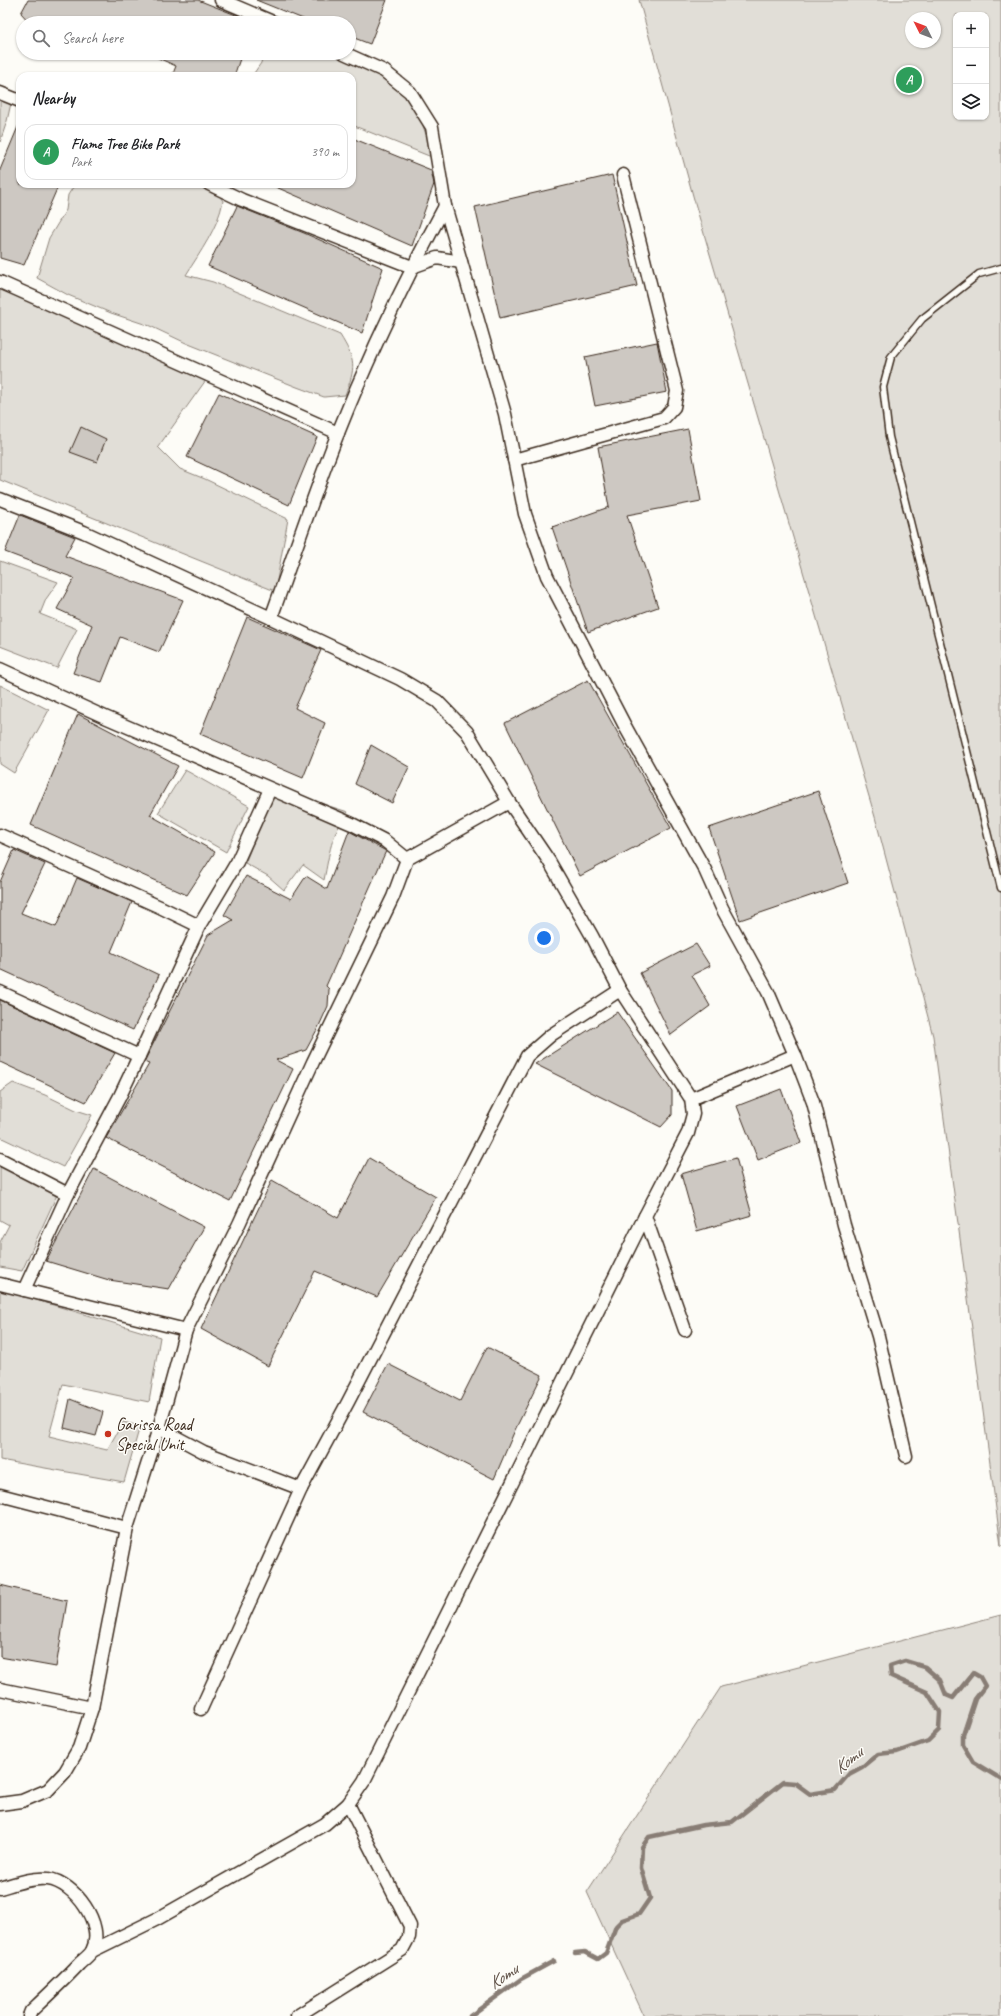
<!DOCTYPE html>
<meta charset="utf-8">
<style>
:root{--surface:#fff;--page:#f2f2f2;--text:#202124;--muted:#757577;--line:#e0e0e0;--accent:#c8321e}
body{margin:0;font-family:Caveat,sans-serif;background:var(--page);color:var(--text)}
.controls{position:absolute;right:12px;top:12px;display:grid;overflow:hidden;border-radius:8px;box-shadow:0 1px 3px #0004}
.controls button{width:36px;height:36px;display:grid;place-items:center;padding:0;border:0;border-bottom:1px solid var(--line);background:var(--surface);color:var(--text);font:20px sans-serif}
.compass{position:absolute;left:905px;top:12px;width:36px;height:36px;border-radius:50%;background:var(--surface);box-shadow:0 1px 3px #0004;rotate:312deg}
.you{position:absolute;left:544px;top:938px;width:14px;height:14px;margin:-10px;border:3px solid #fff;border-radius:50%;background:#1a73e8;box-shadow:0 0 0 6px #1a73e833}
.badge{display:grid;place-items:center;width:26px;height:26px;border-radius:50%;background:var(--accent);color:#fff;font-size:13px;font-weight:700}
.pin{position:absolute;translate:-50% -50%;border:2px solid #fff;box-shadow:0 1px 4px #0006}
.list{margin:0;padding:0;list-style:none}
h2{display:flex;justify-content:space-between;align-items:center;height:52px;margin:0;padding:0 16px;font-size:17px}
h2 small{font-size:13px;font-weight:400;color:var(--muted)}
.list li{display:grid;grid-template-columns:26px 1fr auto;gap:12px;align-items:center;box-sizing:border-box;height:56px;margin:0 8px 8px;padding:0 8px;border:1px solid var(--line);border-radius:12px}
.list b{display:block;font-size:15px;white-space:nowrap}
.list p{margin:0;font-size:13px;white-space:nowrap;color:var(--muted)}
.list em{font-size:13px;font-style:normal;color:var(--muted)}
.icon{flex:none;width:22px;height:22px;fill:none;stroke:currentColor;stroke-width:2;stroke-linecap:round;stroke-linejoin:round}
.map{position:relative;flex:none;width:1001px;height:2016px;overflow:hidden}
.search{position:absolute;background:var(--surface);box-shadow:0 1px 3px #0004;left:16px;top:16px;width:340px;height:44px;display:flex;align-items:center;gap:10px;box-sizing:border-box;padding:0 14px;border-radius:22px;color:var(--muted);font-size:15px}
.panel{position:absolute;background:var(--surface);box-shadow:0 1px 3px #0004;left:16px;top:72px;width:340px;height:116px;border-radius:12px}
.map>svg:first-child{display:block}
.green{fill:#e1ded7;stroke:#8e847a;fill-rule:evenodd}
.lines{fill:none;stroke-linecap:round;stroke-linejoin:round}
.stream{stroke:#887d74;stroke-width:4.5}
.building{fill:#cdc8c2;stroke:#3b2a1e}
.lane-casing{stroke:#3b2a1e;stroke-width:9}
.street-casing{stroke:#3b2a1e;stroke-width:15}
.lane{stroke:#fdfcf7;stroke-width:6}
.street{stroke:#fdfcf7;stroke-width:12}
.poi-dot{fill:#c8321e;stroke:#fdfcf7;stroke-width:1.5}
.labels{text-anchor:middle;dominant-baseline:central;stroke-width:3;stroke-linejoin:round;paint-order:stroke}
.poi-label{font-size:17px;fill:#3b2a1e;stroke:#fdfcf7;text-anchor:start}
.water-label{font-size:18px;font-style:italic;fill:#615349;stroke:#fdfcf7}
</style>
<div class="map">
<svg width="1001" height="2016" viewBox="0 0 1001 2016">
<rect width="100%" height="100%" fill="#fdfcf7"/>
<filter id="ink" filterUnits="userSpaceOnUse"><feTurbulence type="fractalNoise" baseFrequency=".025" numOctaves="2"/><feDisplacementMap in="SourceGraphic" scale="8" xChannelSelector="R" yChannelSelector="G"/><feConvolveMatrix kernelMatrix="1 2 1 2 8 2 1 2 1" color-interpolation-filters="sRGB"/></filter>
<g filter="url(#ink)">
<g class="green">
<path d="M639 0H1001V1546L933 1036 875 817 695 203ZM956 15H986V117H956ZM911 18H935V42H911Z"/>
<polygon points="263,53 329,53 385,77 403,92 419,114 434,158 352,125 352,76 252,76 261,63"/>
<polygon points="0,90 13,94 7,121 0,142"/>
<path d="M75 184H205L215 189 223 201C218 228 200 252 186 275L213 282 340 335C356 361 356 367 345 395L324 397 297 387 186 343 150 326 111 313 68 295 37 278 49 238 66 210 68 195Z"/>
<polygon points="0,286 211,373 158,447 180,469 205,479 288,519 275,591 0,480"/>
<polygon points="0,561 58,582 46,599 40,614 77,629 57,668 0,646"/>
<polygon points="0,685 49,710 14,773 0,764"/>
<polygon points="185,770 249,806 226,852 158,813"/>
<path d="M275 789 348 812C330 837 330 851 324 880L303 865 284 890 268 876 245 863Z"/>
<polygon points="13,1083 45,1095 76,1110 92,1115 63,1167 0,1137 0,1092"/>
<polygon points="0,1158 61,1186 22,1271 0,1267 0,1242 9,1225 0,1220"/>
<polygon points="0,1289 160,1337 149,1402 63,1384 49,1436 107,1450 123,1422 140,1426 124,1482 0,1460"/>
<polygon points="1001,1615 1001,2016 644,2016 587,1892 721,1687"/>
</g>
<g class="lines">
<g class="stream">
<polyline points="575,1953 585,1952 598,1959 606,1953 616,1926 622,1920 639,1914 650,1898 641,1868 642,1847 649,1837 703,1825 732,1822 783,1782 795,1783 810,1794 835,1790 849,1774 862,1767 878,1754 897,1752 928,1741 939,1730 940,1712 927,1692 891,1676 890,1666 905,1661 925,1667 940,1680 946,1695 953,1698 973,1673 980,1677 985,1686 975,1699 963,1735 963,1745 973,1762 1001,1779"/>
<polyline points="470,2016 521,1979 554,1961"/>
</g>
</g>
<g class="building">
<polygon points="28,0 198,0 256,23 30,23 21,13"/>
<polygon points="256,0 387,0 370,44 349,36 349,23 313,23"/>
<polygon points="147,53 242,53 234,76 172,76 176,66"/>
<polygon points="20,122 20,184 59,184 24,265 0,258 0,170"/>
<polygon points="352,138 431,170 434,184 412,246 269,184 352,184"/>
<polygon points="612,175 637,286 500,318 475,207"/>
<polygon points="237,206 304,233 383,268 362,333 208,266"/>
<polygon points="657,342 667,392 595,406 585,357"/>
<polygon points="219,393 317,437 289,505 187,457"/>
<polygon points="81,427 106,439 97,462 70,452"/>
<polygon points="688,429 701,501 627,515 658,607 588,632 552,527 609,507 598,447"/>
<polygon points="20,515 75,537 65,556 183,600 159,652 120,637 102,682 73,673 92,625 57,609 74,578 5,552"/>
<polygon points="247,617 321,650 295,708 325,723 303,778 200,734"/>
<polygon points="588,680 671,828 580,876 505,723"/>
<polygon points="78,714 178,766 150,815 215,852 187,895 31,825"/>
<polygon points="371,745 409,767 392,803 355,784"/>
<polygon points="818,791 848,883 740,920 709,828"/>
<polygon points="349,831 386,851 326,986 329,989 328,1006 319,1026 306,1050 276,1060 293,1069 230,1201 106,1138 149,1064 144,1062 208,935 233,920 224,915 246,876 291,899 306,876 327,889"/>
<polygon points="14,850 45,864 21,913 56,927 77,878 132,902 111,952 159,975 133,1030 0,969 0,882"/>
<polygon points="696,944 710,966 692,975 710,1006 671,1035 640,973"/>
<polygon points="0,1000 115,1053 86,1102 0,1062"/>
<polygon points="617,1012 672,1091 672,1115 661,1127 535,1064"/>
<polygon points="781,1089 801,1143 758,1160 737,1106"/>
<polygon points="369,1158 436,1197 377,1297 315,1271 268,1366 201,1329 272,1180 338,1218"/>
<polygon points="736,1158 752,1215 697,1231 681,1174"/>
<polygon points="94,1169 204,1227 169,1289 109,1280 46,1261"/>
<polygon points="487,1347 542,1375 515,1430 494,1479 363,1412 388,1364 460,1401"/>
<polygon points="70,1399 103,1412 96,1436 64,1428"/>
<polygon points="0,1585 67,1601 56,1667 0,1657"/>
</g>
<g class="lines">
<defs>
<polyline id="lane" points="1001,268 979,274 922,319 891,357 883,387 889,437 1001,888"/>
<g id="street">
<polyline points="221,0 275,23"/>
<polyline points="344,53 384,71 410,92 432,127 445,206 505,414 525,514 547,576 626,728 705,870 722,908 768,992 795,1055 813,1102 844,1225 878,1336 906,1456"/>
<polyline points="0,93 20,101"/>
<polyline points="209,184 242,200 412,267 437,258 461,262"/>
<polyline points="0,282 338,433"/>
<polyline points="514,460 664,418 674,407 677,391 623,175"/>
<path d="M0 499 84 532 271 618C293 557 314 494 338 433 369 355 405 280 445 206"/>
<polyline points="0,669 105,717 352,824 385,841 407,859"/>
<polyline points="0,835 160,907 199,926 237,862 270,789"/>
<polyline points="0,992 139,1056 120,1096 68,1194 24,1290"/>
<polyline points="139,1056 199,926"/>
<polyline points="691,1099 795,1055"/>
<polyline points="0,1159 68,1194"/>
<polyline points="645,1216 685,1330"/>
<polyline points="0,1284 186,1330"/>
<polyline points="159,1428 204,1452 301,1489 348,1402 527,1056 551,1035 620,990"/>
<polyline points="0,1495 127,1528"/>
<polyline points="0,1689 92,1708"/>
<polyline points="201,1709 301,1489"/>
<polyline points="0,1804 22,1801 48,1790 65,1772 79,1748 92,1708 127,1528 159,1428 186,1330 239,1224 313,1062 393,897 407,859 509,802"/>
<path d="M0 1888C14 1884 33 1877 48 1879 74 1882 106 1925 92 1951 90 1955 83 1960 79 1964 64 1980 48 1995 31 2011L29 2016"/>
<polyline points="92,1951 157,1919 325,1824 348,1804 364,1781 645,1216 688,1133 693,1114 691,1099 620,990 592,936 549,861 509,802 467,732 437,701 400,679 271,618"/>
<polyline points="297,2016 402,1950 409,1937 410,1926 348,1804"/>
</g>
</defs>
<use href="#lane" class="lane-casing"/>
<use href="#street" class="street-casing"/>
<use href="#lane" class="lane"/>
<use href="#street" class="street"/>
</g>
</g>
<circle class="poi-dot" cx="108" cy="1434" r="4"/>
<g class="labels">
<g class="poi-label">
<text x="116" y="1424">Garissa Road<tspan x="116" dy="20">Special Unit</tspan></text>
</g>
<g class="water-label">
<text transform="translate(848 1760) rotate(-39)">Komu</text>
<text transform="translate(503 1976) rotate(-34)">Komu</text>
</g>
</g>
</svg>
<div class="controls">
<button>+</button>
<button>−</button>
<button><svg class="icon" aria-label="layers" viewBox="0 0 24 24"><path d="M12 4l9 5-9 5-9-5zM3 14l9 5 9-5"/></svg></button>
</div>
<svg class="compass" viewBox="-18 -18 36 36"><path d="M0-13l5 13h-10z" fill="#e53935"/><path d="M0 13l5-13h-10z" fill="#757577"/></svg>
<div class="you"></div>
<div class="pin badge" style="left:909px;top:80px;background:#2e9e5b">A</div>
<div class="search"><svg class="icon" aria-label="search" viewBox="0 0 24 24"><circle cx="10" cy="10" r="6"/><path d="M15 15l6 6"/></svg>Search here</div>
<section class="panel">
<h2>Nearby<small></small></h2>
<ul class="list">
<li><span class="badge" style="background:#2e9e5b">A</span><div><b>Flame Tree Bike Park</b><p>Park</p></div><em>390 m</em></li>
</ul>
</section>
</div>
